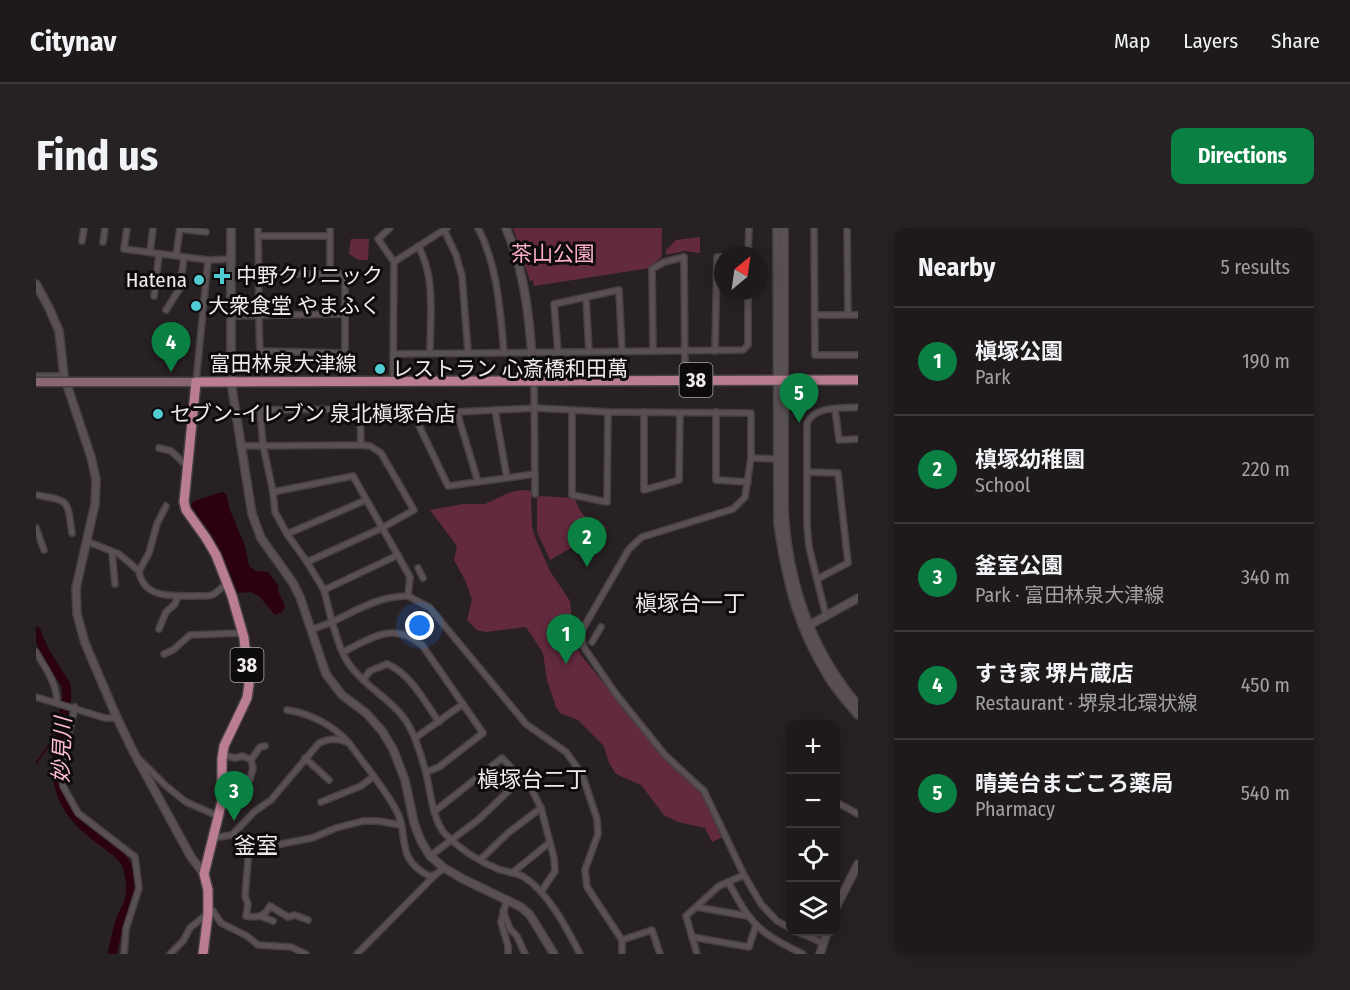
<!DOCTYPE html>
<meta charset="utf-8">
<style>
:root{--surface:#1e191a;--page:#262223;--text:#f1f3f6;--muted:#a1a0a2;--line:#3c3839;--accent:#0b8043}
body{margin:0;font-family:"Fira Sans Condensed","Noto Sans JP",sans-serif;background:var(--page);color:var(--text)}
.controls{position:absolute;right:18px;bottom:18px;display:grid;overflow:hidden;border-radius:12px;box-shadow:0 3px 15px #0003}
.controls button{width:54px;height:54px;display:grid;place-items:center;padding:0;border:0;border-bottom:2px solid var(--line);background:var(--surface);color:var(--text);font:30px sans-serif}
.compass{position:absolute;left:678px;top:18px;width:54px;height:54px;border-radius:50%;background:var(--surface);box-shadow:0 3px 15px #0003;rotate:29deg}
.you{position:absolute;left:384px;top:398px;width:21px;height:21px;margin:-15px;border:4px solid #fff;border-radius:50%;background:#1a73e8;box-shadow:0 0 0 9px #1a73e833}
.badge{display:grid;place-items:center;width:39px;height:39px;border-radius:50%;background:var(--accent);color:#fff;font-size:20px;font-weight:700}
.pin{position:absolute;translate:-50% -50px;filter:drop-shadow(0 2px 3px #0008)}
.pin::after{content:'';position:absolute;top:32px;width:21px;height:18px;background:inherit;clip-path:polygon(0 0,100% 0,50% 100%)}
.list{margin:0;padding:0;list-style:none}
h2{display:flex;justify-content:space-between;align-items:center;height:78px;margin:0;padding:0 24px;font-size:26px}
h2 small{font-size:20px;font-weight:400;color:var(--muted)}
.list li{display:grid;grid-template-columns:39px 1fr auto;gap:18px;align-items:center;box-sizing:border-box;height:108px;padding:0 24px;border-top:2px solid var(--line)}
.list b{display:block;font-size:22px;white-space:nowrap}
.list p{margin:0;font-size:20px;white-space:nowrap;color:var(--muted)}
.list em{font-size:20px;font-style:normal;color:var(--muted)}
.icon{flex:none;width:33px;height:33px;fill:none;stroke:currentColor;stroke-width:2;stroke-linecap:round;stroke-linejoin:round}
.map{position:relative;flex:none;width:822px;height:726px;overflow:hidden;border-radius:12px}
header{display:flex;align-items:center;gap:36px;box-sizing:border-box;height:84px;padding:0 30px;background:var(--surface);border-bottom:2px solid var(--line)}
header strong{font-size:28px}
nav{display:flex;gap:33px;margin-inline-start:auto;font-size:21px}
.intro{display:flex;align-items:center;justify-content:space-between;box-sizing:border-box;height:144px;padding:0 36px}
h1{margin:0;font-size:42px}
.button{padding:15px 27px;border-radius:12px;background:var(--accent);color:#fff;font-size:21px;font-weight:700}
main{display:flex;gap:36px;padding:0 36px}
aside{flex:1;background:var(--surface);border-radius:12px;box-shadow:0 3px 15px #0003}
.map>svg:first-child{display:block}
.green{fill:#632a3e}
.water{fill:#2b0112}
.lines{fill:none;stroke-linecap:round;stroke-linejoin:round}
.stream{stroke:#2b0112;stroke-width:1.5}
.river{stroke:#2b0112;stroke-width:9}
.minor-casing{stroke:#464042;stroke-width:8}
.tertiary-casing{stroke:#464042;stroke-width:10}
.secondary-casing{stroke:#464042;stroke-width:11}
.primary-casing{stroke:#464042;stroke-width:12}
.minor{stroke:#595053;stroke-width:5}
.tertiary{stroke:#595053;stroke-width:7}
.secondary{stroke:#8a6672;stroke-width:8}
.primary{stroke:#bb7d91;stroke-width:9}
.secondary-bridge-casing{stroke:#464042;stroke-width:11;stroke-linecap:butt}
.secondary-bridge{stroke:#8a6672;stroke-width:8}
.poi-dot{fill:#51ccd4;stroke:#0e0b0c;stroke-width:2}
.labels{text-anchor:middle;dominant-baseline:central;stroke-width:6;stroke-linejoin:round;paint-order:stroke}
.shield{fill:#0e0b0c;stroke:#aca7a9;stroke-width:1.5}
.shield-label{font-size:20px;font-weight:bold;fill:#efeaec}
.park-label{font-size:21px;fill:#ffafc7;stroke:#0e0b0c}
.poi-label{font-size:21px;fill:#efeaec;stroke:#0e0b0c;text-anchor:start}
.street-label{font-size:21px;fill:#efeaec;stroke:#0e0b0c}
.neighbourhood-label{font-size:22px;fill:#efeaec;stroke:#0e0b0c}
.water-label{font-size:22px;font-style:italic;fill:#fbbdcf;stroke:#0e0b0c}
</style>
<header>
<strong>Citynav</strong>
<nav><a>Map</a><a>Layers</a><a>Share</a></nav>
</header>
<div class="intro"><h1>Find us</h1><a class="button">Directions</a></div>
<main>
<div class="map">
<svg width="822" height="726" viewBox="0 0 822 726">
<rect width="100%" height="100%" fill="#282123"/>
<g class="green">
<polygon points="477,0 626,0 626,28 614,40 498,58 497,52 494,53"/>
<polygon points="664,9 664,25 648,23 630,27 630,22 640,12"/>
<polygon points="315,11 333,11 332,32 323,32 313,26"/>
<polygon points="485,262 495,263 496,298 499,309 514,343 534,373 537,401 541,408 541,418 545,427 630,532 663,561 687,609 676,614 669,600 642,594 628,587 605,557 580,546 573,535 568,518 542,492 524,485 520,479 511,452 507,425 490,399 450,404 441,402 431,392 436,372 430,354 418,332 421,318 394,282 427,276 449,276 472,265"/>
<path d="M504 268 539 270C544 288 552 293 569 298L568 303 561 305 514 332 501 304V269Z"/>
</g>
<polygon class="water" points="186,264 190,266 194,282 209,318 213,338 220,343 232,344 242,357 242,363 249,378 246,384 239,387 224,369 215,364 200,365 153,279 158,273"/>
<g class="lines">
<polyline class="stream" points="0,535 14,516 25,507"/>
<path class="river" d="M0 403 9 424 30 457 31 467C22 527 4 567 60 609 71 618 88 626 92 641 95 652 96 667 91 678 89 682 87 686 85 690 81 702 79 714 76 726"/>
<defs>
<g id="minor">
<polyline points="91,0 88,21 172,32 195,31"/>
<polyline points="294,0 294,46"/>
<polyline points="354,0 342,11 358,34"/>
<path d="M442 0C462 38 464 83 468 125"/>
<polyline points="778,0 779,127 822,127"/>
<polyline points="811,0 812,87"/>
<polyline points="144,1 170,4"/>
<polyline points="408,2 420,27 426,48 432,124"/>
<polyline points="223,8 294,8"/>
<polyline points="46,13 48,0"/>
<polyline points="67,14 69,0"/>
<path d="M382 18C400 49 394 90 394 125"/>
<polyline points="114,24 117,0"/>
<polyline points="712,27 713,0"/>
<polyline points="140,28 144,0"/>
<path d="M222 46H309V125L224 123C222 82 223 41 222 0"/>
<polyline points="118,68 123,26"/>
<polyline points="550,69 553,124"/>
<polyline points="130,82 144,60 148,29"/>
<polyline points="779,87 822,87"/>
<polyline points="195,88 309,86"/>
<polyline points="617,122 616,41 628,34 648,29 649,152"/>
<polyline points="679,123 681,29 687,29"/>
<polyline points="522,124 518,76 583,62 586,123"/>
<polyline points="358,126 707,122 712,117 712,63"/>
<polyline points="0,148 28,148"/>
<polyline points="498,152 499,266"/>
<polyline points="357,153 358,34 411,0"/>
<polyline points="160,154 172,32"/>
<polyline points="799,181 803,212 822,211"/>
<polyline points="459,182 471,250"/>
<polyline points="536,182 536,267 571,274 572,184"/>
<polyline points="421,184 442,254"/>
<polyline points="608,184 608,262 643,252 644,185"/>
<polyline points="680,184 680,252 712,254"/>
<polyline points="204,218 325,217 334,218 345,225 378,282 346,300 271,334 251,306 239,284 237,264 227,217 224,182 324,181 325,217"/>
<polyline points="123,220 135,223 150,237"/>
<polyline points="715,230 742,231"/>
<polyline points="771,244 802,245 812,335 781,351"/>
<polyline points="499,246 412,258 376,183 421,184 500,180 572,184 715,185 715,230 709,269 697,281 606,309 593,321 545,404 547,418 580,466 629,527 668,563 708,647 725,676 741,693 754,700"/>
<path d="M237 264 317 248 374 349 372 368C343 368 321 382 296 394L288 362 271 334"/>
<path d="M0 267C34 273 31 271 36 305"/>
<polyline points="0,300 8,322"/>
<polyline points="251,306 330,272"/>
<path d="M50 313 83 326 103 343C107 370 135 368 157 368 162 367 172 369 176 367 181 365 187 358 191 355"/>
<polyline points="76,324 79,356"/>
<polyline points="382,340 387,350"/>
<polyline points="103,343 113,325 121,296 130,278"/>
<polyline points="288,362 362,327"/>
<polyline points="372,368 393,379 490,496 530,524 546,546 561,591 562,606 549,642 551,659 586,712 586,726"/>
<path d="M790 388 773 319 771 296V195C779 177 805 181 822 179"/>
<polyline points="123,401 130,384 139,376 142,368"/>
<path d="M275 402 296 394C301 409 305 427 316 440 333 462 360 474 373 498 381 512 386 530 390 545 395 564 396 591 409 606 424 621 442 633 462 641 470 644 481 645 488 649 513 665 531 701 544 726"/>
<polyline points="556,414 565,399"/>
<path d="M0 424C9 440 21 455 21 474"/>
<path d="M307 424C336 410 357 393 386 417L447 505 403 539 390 544"/>
<polyline points="128,426 137,422 154,407 207,405"/>
<path d="M327 452 334 443 351 436C375 446 388 473 403 494"/>
<polyline points="0,469 69,490 81,490"/>
<polyline points="39,479 26,536 27,558 42,585 99,629 103,660 90,701 88,726"/>
<path d="M251 482C273 485 297 497 312 514"/>
<polyline points="379,510 427,476"/>
<polyline points="186,527 199,530 207,528 215,532"/>
<polyline points="102,530 130,558 150,574 182,588"/>
<polyline points="269,530 293,552"/>
<polyline points="214,551 217,540 215,532 224,519 229,518"/>
<polyline points="285,574 325,558 337,549"/>
<polyline points="800,574 822,586"/>
<polyline points="399,583 466,530 495,560 505,580 518,630 519,643 505,664"/>
<polyline points="196,607 228,616 245,616 276,610 300,600 327,593 342,593 365,597"/>
<path d="M176 610 196 607 218 584 235 572 283 515C294 510 301 510 313 515 328 536 346 557 359 580 375 607 357 629 393 648L399 647 408 640"/>
<path d="M211 611 212 633 209 668 212 676 210 688C222 690 228 689 234 678L252 689 259 687 272 692"/>
<polyline points="394,628 442,592 486,550"/>
<polyline points="444,632 472,605 505,580"/>
<polyline points="476,645 513,615"/>
<path d="M692 654C699 665 704 677 712 687 725 706 747 716 767 726"/>
<polyline points="471,671 465,694 472,718 472,726"/>
<polyline points="660,679 712,688"/>
<polyline points="172,680 177,683 185,695 211,708 222,717 255,719 270,726"/>
<polyline points="467,683 474,701 481,708 489,726"/>
<polyline points="224,688 237,693"/>
<polyline points="762,704 787,715"/>
<polyline points="656,709 713,719 720,697"/>
<polyline points="586,712 616,702 624,726"/>
<polyline points="134,726 147,713 154,700 171,686"/>
<polyline points="321,726 398,648"/>
<polyline points="661,726 650,688 683,658 708,647"/>
</g>
<g id="tertiary">
<polyline points="195,0 195,154 216,286 225,310 257,355 264,369 290,446 306,467 330,485 346,503 357,521 369,552 378,595 385,613 394,628 408,640 427,651 485,679 494,687 518,726"/>
<path d="M470 0C491 49 494 100 498 152"/>
<path d="M741 0 742 296C751 355 761 399 793 450 801 463 812 475 822 487"/>
<path d="M748 0V278C751 351 774 421 822 477"/>
<polyline points="0,56 13,80 23,103 28,148 55,229 60,252 59,276 40,360 41,386 49,415 81,490 97,523 155,629 168,646"/>
<polyline points="770,399 822,370"/>
<polyline points="800,679 822,636"/>
<polyline points="784,726 791,704"/>
</g>
<polyline id="secondary" points="91,154 160,154"/>
<polyline id="primary" points="167,726 172,686 172,662 168,646 186,573 186,531 188,518 211,470 213,457 208,410 196,368 180,327 170,310 150,282 148,274 160,154 822,152"/>
</defs>
<use href="#minor" class="minor-casing"/>
<use href="#tertiary" class="tertiary-casing"/>
<use href="#secondary" class="secondary-casing"/>
<use href="#primary" class="primary-casing"/>
<use href="#minor" class="minor"/>
<use href="#tertiary" class="tertiary"/>
<use href="#secondary" class="secondary"/>
<use href="#primary" class="primary"/>
<defs>
<polyline id="secondary-bridge" points="0,154 91,154"/>
</defs>
<use href="#secondary-bridge" class="secondary-bridge-casing"/>
<use href="#secondary-bridge" class="secondary-bridge"/>
</g>
<g class="poi-dot">
<path d="M183 39h6v6h6v6h-6v6h-6v-6h-6v-6h6z"/>
<circle cx="163" cy="52" r="6"/>
<circle cx="160" cy="78" r="6"/>
<circle cx="344" cy="141" r="6"/>
<circle cx="122" cy="186" r="6"/>
</g>
<g class="labels">
<g class="shield">
<rect x="643.5" y="135" width="33" height="34" rx="4.5"/>
<rect x="194.5" y="420" width="33" height="34" rx="4.5"/>
</g>
<g class="shield-label">
<text x="660" y="152">38</text>
<text x="211" y="437">38</text>
</g>
<g class="park-label">
<text x="517" y="26">茶山公園</text>
</g>
<g class="poi-label">
<text x="200" y="48">中野クリニック</text>
<text x="151" y="52" text-anchor="end">Hatena</text>
<text x="172" y="78">大衆食堂 やまふく</text>
<text x="356" y="141">レストラン 心斎橋和田萬</text>
<text x="134" y="186">セブン-イレブン 泉北槇塚台店</text>
</g>
<g class="street-label">
<text x="247" y="136">富田林泉大津線</text>
</g>
<g class="neighbourhood-label">
<text x="654" y="375">槇塚台一丁</text>
<text x="496" y="551">槇塚台二丁</text>
<text x="220" y="617">釜室</text>
</g>
<g class="water-label">
<text transform="translate(26 522) rotate(-88)">妙見川</text>
</g>
</g>
</svg>
<div class="controls">
<button>+</button>
<button>−</button>
<button><svg class="icon" aria-label="locate" viewBox="0 0 24 24"><circle cx="12" cy="12" r="6"/><path d="M12 2v4M12 18v4M2 12h4M18 12h4"/></svg></button>
<button><svg class="icon" aria-label="layers" viewBox="0 0 24 24"><path d="M12 4l9 5-9 5-9-5zM3 14l9 5 9-5"/></svg></button>
</div>
<svg class="compass" viewBox="-18 -18 36 36"><path d="M0-13l5 13h-10z" fill="#e53935"/><path d="M0 13l5-13h-10z" fill="#a1a0a2"/></svg>
<div class="you"></div>
<div class="pin badge" style="left:530px;top:436px">1</div>
<div class="pin badge" style="left:551px;top:339px">2</div>
<div class="pin badge" style="left:198px;top:593px">3</div>
<div class="pin badge" style="left:135px;top:144px">4</div>
<div class="pin badge" style="left:763px;top:195px">5</div>
</div>
<aside>
<h2>Nearby<small>5 results</small></h2>
<ul class="list">
<li><span class="badge">1</span><div><b>槇塚公園</b><p>Park</p></div><em>190 m</em></li>
<li><span class="badge">2</span><div><b>槙塚幼稚園</b><p>School</p></div><em>220 m</em></li>
<li><span class="badge">3</span><div><b>釜室公園</b><p>Park · 富田林泉大津線</p></div><em>340 m</em></li>
<li><span class="badge">4</span><div><b>すき家 堺片蔵店</b><p>Restaurant · 堺泉北環状線</p></div><em>450 m</em></li>
<li><span class="badge">5</span><div><b>晴美台まごころ薬局</b><p>Pharmacy</p></div><em>540 m</em></li>
</ul>
</aside>
</main>
